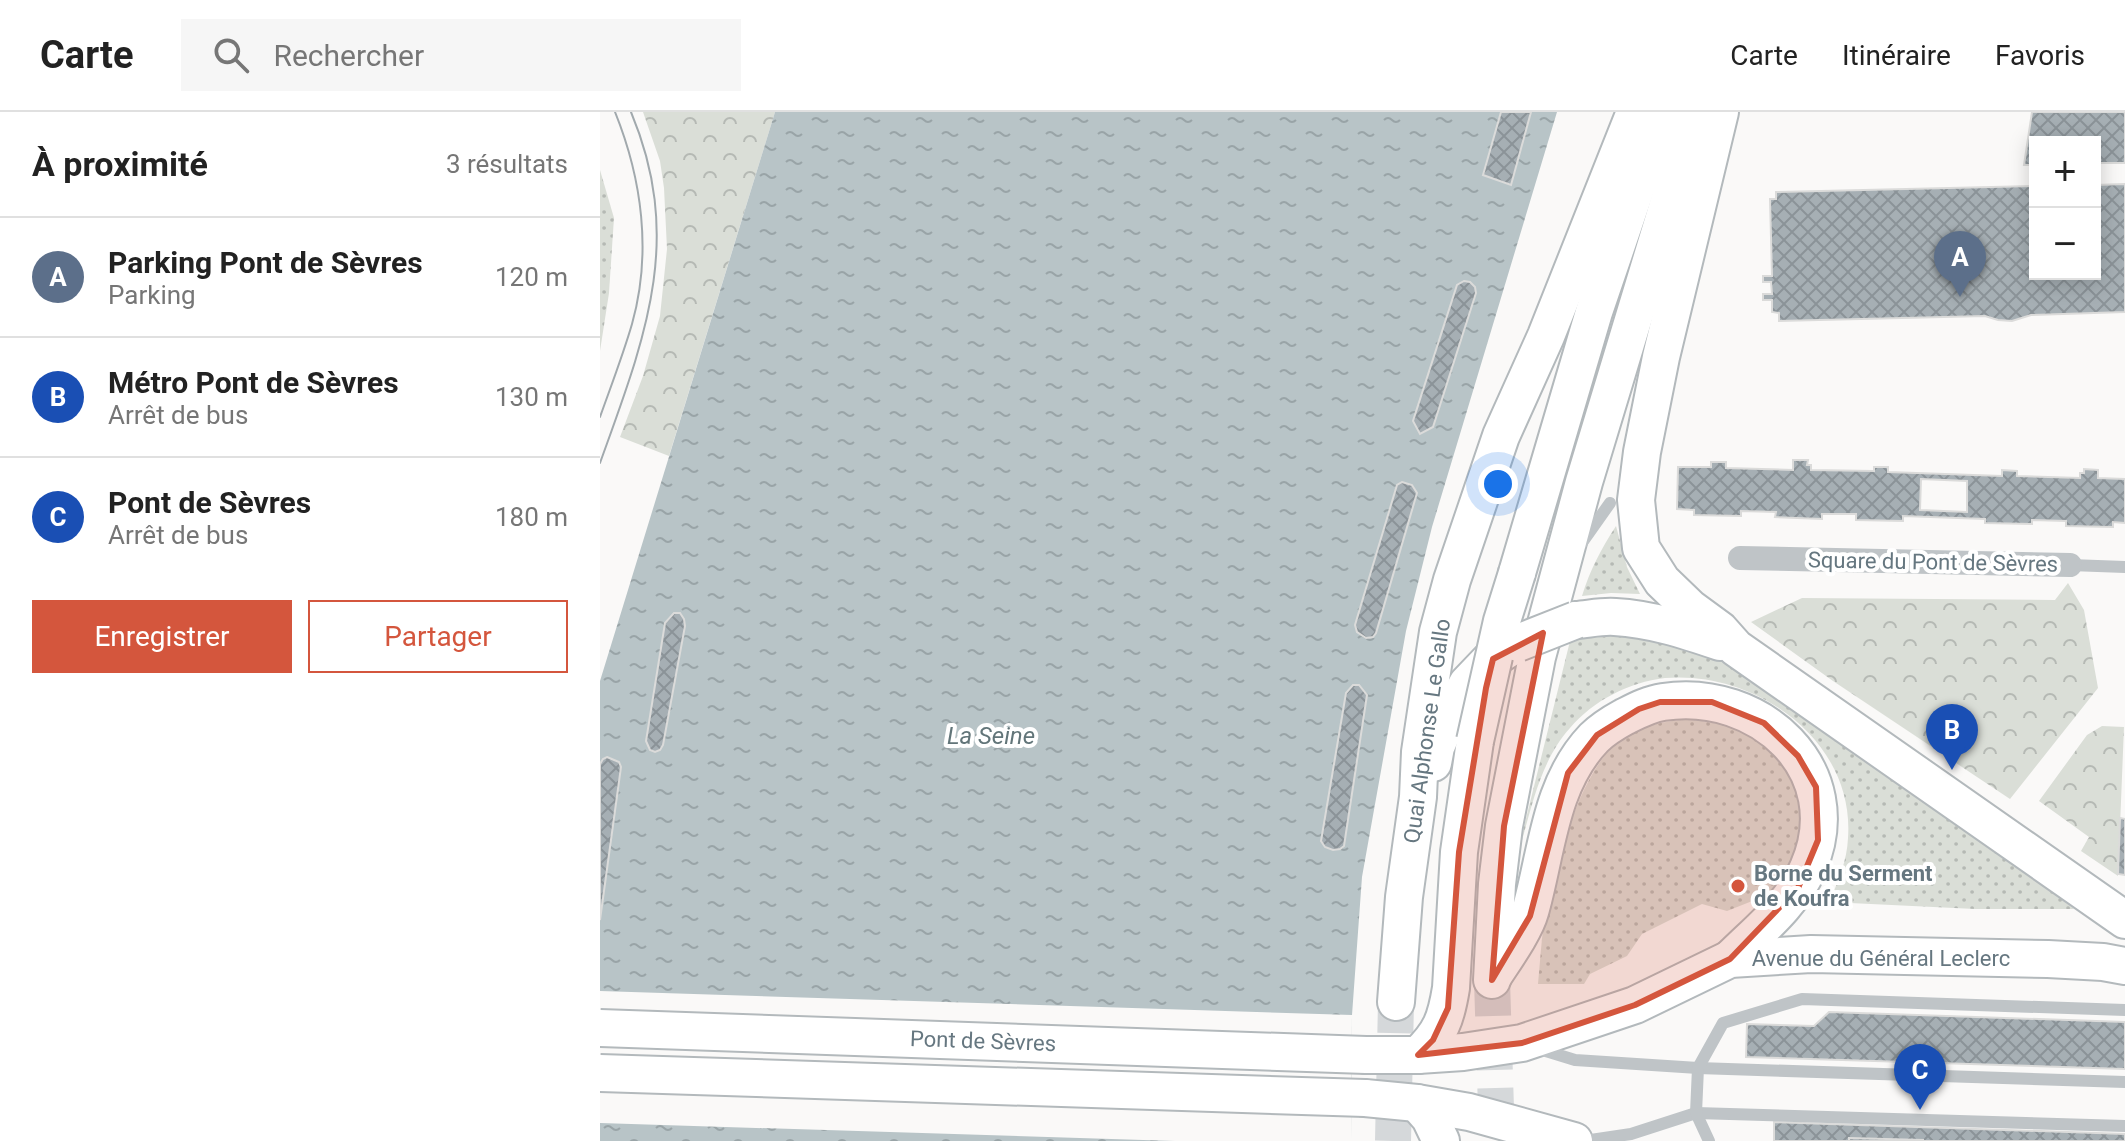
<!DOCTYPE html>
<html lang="fr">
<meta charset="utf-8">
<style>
:root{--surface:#fff;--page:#f6f6f6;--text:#222;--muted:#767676;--line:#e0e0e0;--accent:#d4563d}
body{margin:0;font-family:Roboto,sans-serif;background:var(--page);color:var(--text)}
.controls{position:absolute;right:24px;top:24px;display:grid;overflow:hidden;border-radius:0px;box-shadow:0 4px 20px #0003}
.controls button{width:72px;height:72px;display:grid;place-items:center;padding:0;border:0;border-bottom:2px solid var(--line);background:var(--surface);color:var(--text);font:40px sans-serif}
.you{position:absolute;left:898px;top:372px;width:28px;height:28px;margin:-20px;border:6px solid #fff;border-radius:50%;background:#1a73e8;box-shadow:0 0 0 12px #1a73e833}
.badge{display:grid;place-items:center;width:52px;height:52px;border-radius:50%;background:var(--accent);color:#fff;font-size:26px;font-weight:700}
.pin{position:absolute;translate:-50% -66px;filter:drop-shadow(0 2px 4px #0008)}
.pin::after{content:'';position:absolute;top:42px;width:28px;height:24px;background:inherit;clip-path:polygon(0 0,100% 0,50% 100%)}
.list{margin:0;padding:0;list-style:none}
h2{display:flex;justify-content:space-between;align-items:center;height:104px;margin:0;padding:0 32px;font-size:34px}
h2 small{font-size:26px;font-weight:400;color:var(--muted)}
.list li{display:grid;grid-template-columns:52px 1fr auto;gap:24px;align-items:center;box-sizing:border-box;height:120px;padding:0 32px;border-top:2px solid var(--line)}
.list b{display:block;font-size:30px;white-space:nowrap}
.list p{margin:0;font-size:26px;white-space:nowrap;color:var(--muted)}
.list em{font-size:26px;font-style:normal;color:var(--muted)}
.actions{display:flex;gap:16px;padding:24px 32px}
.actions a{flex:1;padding:18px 0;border:2px solid var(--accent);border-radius:0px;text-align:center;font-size:28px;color:var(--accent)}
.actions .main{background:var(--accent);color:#fff}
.icon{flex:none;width:44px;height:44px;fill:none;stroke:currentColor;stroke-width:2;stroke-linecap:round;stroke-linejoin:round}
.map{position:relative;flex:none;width:1525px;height:1029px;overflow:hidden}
header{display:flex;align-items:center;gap:48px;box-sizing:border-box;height:112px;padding:0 40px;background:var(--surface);border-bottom:2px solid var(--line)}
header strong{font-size:38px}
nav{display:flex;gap:44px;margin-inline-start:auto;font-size:28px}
.search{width:560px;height:72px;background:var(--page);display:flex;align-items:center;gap:20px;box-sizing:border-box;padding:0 28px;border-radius:0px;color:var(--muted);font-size:30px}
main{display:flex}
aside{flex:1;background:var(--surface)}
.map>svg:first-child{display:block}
.grass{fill:url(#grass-dots)}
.forest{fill:url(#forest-crowns)}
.water{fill:url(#water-ripples)}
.pier{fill:#faf9f8}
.building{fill:url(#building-cross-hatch);stroke:#dbdbda;stroke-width:2;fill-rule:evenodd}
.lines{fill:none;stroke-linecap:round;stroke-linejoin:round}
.primary-tunnel{stroke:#d5d8da;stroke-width:36;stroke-dasharray:36 18;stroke-linecap:butt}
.primary-casing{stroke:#b3b9bc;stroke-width:40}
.lane{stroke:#bfc4c7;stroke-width:12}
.street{stroke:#bfc4c7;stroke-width:24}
.primary{stroke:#fff;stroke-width:36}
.tram{stroke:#a1a9ad;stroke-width:2}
.primary-bridge-casing{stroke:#b3b9bc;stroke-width:40;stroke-linecap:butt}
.primary-bridge{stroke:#fff;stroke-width:36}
.marked{fill:#d4563d;fill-opacity:0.2;stroke:#d4563d;stroke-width:6;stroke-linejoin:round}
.poi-dot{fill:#d4563d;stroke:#fff;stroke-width:3}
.labels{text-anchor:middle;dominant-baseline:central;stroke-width:8;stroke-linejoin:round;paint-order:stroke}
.street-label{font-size:22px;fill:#667780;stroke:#fff}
.poi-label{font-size:22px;font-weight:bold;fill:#667780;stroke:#fff;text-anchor:start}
.water-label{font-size:24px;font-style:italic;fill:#627579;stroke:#fff}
</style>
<header>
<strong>Carte</strong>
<div class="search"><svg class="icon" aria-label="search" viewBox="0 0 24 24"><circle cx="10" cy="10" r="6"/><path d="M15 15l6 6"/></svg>Rechercher</div>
<nav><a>Carte</a><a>Itinéraire</a><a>Favoris</a></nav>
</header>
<main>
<aside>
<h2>À proximité<small>3 résultats</small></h2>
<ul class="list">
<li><span class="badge" style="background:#5c6f8a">A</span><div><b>Parking Pont de Sèvres</b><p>Parking</p></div><em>120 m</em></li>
<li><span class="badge" style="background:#1a4fb4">B</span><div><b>Métro Pont de Sèvres</b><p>Arrêt de bus</p></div><em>130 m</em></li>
<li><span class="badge" style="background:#1a4fb4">C</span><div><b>Pont de Sèvres</b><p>Arrêt de bus</p></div><em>180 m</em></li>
</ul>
<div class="actions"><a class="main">Enregistrer</a><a>Partager</a></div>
</aside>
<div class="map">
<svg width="1525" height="1029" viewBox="0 0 1525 1029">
<defs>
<pattern id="grass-dots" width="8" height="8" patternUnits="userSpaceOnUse" patternTransform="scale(2)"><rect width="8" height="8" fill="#daded7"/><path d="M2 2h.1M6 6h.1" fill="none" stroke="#b5b9b4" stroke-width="1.8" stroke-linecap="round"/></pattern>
<pattern id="forest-crowns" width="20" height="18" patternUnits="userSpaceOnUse" patternTransform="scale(2)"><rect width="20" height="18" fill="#daded7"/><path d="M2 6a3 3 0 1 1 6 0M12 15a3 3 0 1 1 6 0" fill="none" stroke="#b5b9b4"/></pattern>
<pattern id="water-ripples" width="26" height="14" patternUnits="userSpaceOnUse" patternTransform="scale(2)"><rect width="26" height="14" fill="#b8c4c7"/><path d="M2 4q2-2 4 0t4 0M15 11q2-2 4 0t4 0" fill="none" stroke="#99a4a7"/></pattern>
<pattern id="building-cross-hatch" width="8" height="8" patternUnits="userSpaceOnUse" patternTransform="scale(2)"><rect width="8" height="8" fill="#a6afb4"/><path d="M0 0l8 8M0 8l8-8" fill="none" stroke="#8b9398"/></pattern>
</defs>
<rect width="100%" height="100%" fill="#faf9f8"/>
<g class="grass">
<polygon points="0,58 14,106 9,181 0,239"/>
<path d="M1016 414 1027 455 1040 482 1011 481 982 484C990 458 1001 437 1016 414Z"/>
<path d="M993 520 1071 528 1132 553 1406 743 1474 797H1375L1229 790C1238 770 1247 749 1248 726 1255 629 1156 558 1065 566 1029 570 993 589 970 616 940 649 931 698 919 739H918L971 525Z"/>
<path d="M1091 607 1124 613 1140 619 1157 629 1182 651 1200 680 1204 734 1175 780 1127 799 1102 792 1042 822 1027 844 990 862 984 872H938C940 851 941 831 944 811 953 761 979 657 1021 628 1041 613 1066 609 1091 607Z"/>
</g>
<g class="forest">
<polygon points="43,0 175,0 69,344 20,325 43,264 60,204 67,137 64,76 60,49"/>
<polygon points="1468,471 1484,498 1498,576 1410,687 1233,569 1151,510 1202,486 1455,488"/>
<polygon points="1502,614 1524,615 1518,764 1481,739 1489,725 1439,689 1487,623"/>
</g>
<polygon class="water" points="175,0 957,0 832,415 806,519 762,765 752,903 751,1029 0,1029 0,569"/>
<polygon class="pier" points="0,879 752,903 751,1029 575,1029 0,1011"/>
<g class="building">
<polygon points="901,0 931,0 911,73 883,63"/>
<polygon points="1432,0 1525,0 1525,51 1495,51 1495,30 1435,30 1435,53 1424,53"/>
<polygon points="1525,72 1525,200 1431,203 1412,209 1398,208 1385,204 1179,209 1179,201 1172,200 1172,188 1163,188 1163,182 1172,182 1171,170 1163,170 1163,164 1172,164 1170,87 1176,87 1176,80 1435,74 1435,162 1495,162 1495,73"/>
<polygon points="864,169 870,170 875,175 876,181 833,315 820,322 813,309 857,173"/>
<path d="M1193 348H1208L1207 353H1211V358L1274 359V355H1288V360L1402 364V358L1417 359V364L1480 366V361H1484V357L1498 358V366L1525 367V411L1513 410V415L1466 414V409L1432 408V412L1385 411V407L1303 404V409L1256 408V402H1222V407L1175 405 1176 400 1141 399V404L1094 403V398L1077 397 1078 355H1111V350H1126V356L1193 358ZM1321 367 1367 369V400L1320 398Z"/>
<polygon points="802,370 812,373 817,381 776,521 773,525 766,526 757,520 755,513 797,373"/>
<polygon points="74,501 80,501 84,507 85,514 63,633 60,638 55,640 50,638 46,629 65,511"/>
<polygon points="753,573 759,573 767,583 744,734 740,737 733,738 725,735 721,729 746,581"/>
<polygon points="7,645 19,650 21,655 0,808 0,652 3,647"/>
<polygon points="1520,706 1525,707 1525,763 1518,762"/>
<polygon points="1229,900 1525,910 1525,957 1146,945 1147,912 1214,914"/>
<polygon points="1174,1010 1525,1022 1525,1029 1174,1029"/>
<polygon points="1249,1026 1323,1028 1323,1029 1249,1029"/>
</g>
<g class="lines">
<g class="primary-tunnel">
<polyline points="892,868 897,1029"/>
<polyline points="793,1029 796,890"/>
</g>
<defs>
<g id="primary">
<polyline points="1120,0 1061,245 1042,340 1036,388 1041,436 1062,469 1090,496 1120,518 1136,536 1525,808"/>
<polyline points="917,461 994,200 1062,0"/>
<path d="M976 508C989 507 1002 504 1015 505 1051 507 1085 518 1120 530"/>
<polyline points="833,651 836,635 845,614 867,572 889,549 908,537"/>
<path d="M894 863C905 846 925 818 930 800 947 741 949 673 994 626 1002 618 1013 611 1024 605 1036 599 1049 592 1063 590 1159 575 1251 658 1208 756 1192 793 1158 819 1130 847"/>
<polyline points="892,868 897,772 904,714 937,545 984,370 1096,0"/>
<polyline points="796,890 804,785 818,685 820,640 838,520 852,468 901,324 946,224 1035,0"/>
<polyline points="766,943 818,943 863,940 922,931 1035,893 1130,847 1211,842 1448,847 1503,850 1525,854"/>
<path d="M818 943C841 921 846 907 851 876L859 740 875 629"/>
<polyline points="765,986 817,991 869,1000 974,1029"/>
<polyline points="817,991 830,1006 841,1029"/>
</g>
</defs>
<use href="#primary" class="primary-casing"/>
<g class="lane">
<polyline points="981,432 1010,391"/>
<polyline points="1470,453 1525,455"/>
<polyline points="936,936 975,948 1098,956 1525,970"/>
<polyline points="984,1029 1031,1022 1096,1001 1525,1014"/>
<polyline points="1109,1029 1096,1001 1098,956 1123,911 1202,887 1525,898"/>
</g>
<polyline class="street" points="1140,446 1470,453"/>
<use href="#primary" class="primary"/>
<g class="tram">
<path d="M0 305C11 274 23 243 32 212 52 141 42 67 15 0"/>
<path d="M0 351C44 228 85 129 31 0"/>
</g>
<defs>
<g id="primary-bridge">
<polyline points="918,531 976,508"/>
<polyline points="875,629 902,509 917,461"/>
<polyline points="0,916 766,943"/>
<polyline points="0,961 765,986"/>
</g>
</defs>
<use href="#primary-bridge" class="primary-bridge-casing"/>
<use href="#primary-bridge" class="primary-bridge"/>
</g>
<path class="marked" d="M943 521 904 714 892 868 930 804 968 661 997 623 1039 597 1060 590H1112L1164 611 1198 644 1216 675 1218 728 1198 776 1130 847 1035 893 922 931 818 943 833 928 848 896 859 740 886 576 893 547Z"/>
<circle class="poi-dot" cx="1138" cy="774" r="8"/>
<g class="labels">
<g class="street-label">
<text transform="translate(1333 450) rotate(1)">Square du Pont de Sèvres</text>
<text transform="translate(827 619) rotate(-82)">Quai Alphonse Le Gallo</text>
<text x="1281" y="846">Avenue du Général Leclerc</text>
<text transform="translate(383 929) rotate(2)">Pont de Sèvres</text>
</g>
<g class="poi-label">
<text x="1154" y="761">Borne du Serment<tspan x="1154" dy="25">de Koufra</tspan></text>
</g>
<g class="water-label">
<text x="391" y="624">La Seine</text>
</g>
</g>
</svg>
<div class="controls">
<button>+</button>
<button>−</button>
</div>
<div class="you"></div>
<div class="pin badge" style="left:1360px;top:185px;background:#5c6f8a">A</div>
<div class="pin badge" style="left:1352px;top:658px;background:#1a4fb4">B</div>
<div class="pin badge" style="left:1320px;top:998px;background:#1a4fb4">C</div>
</div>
</main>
